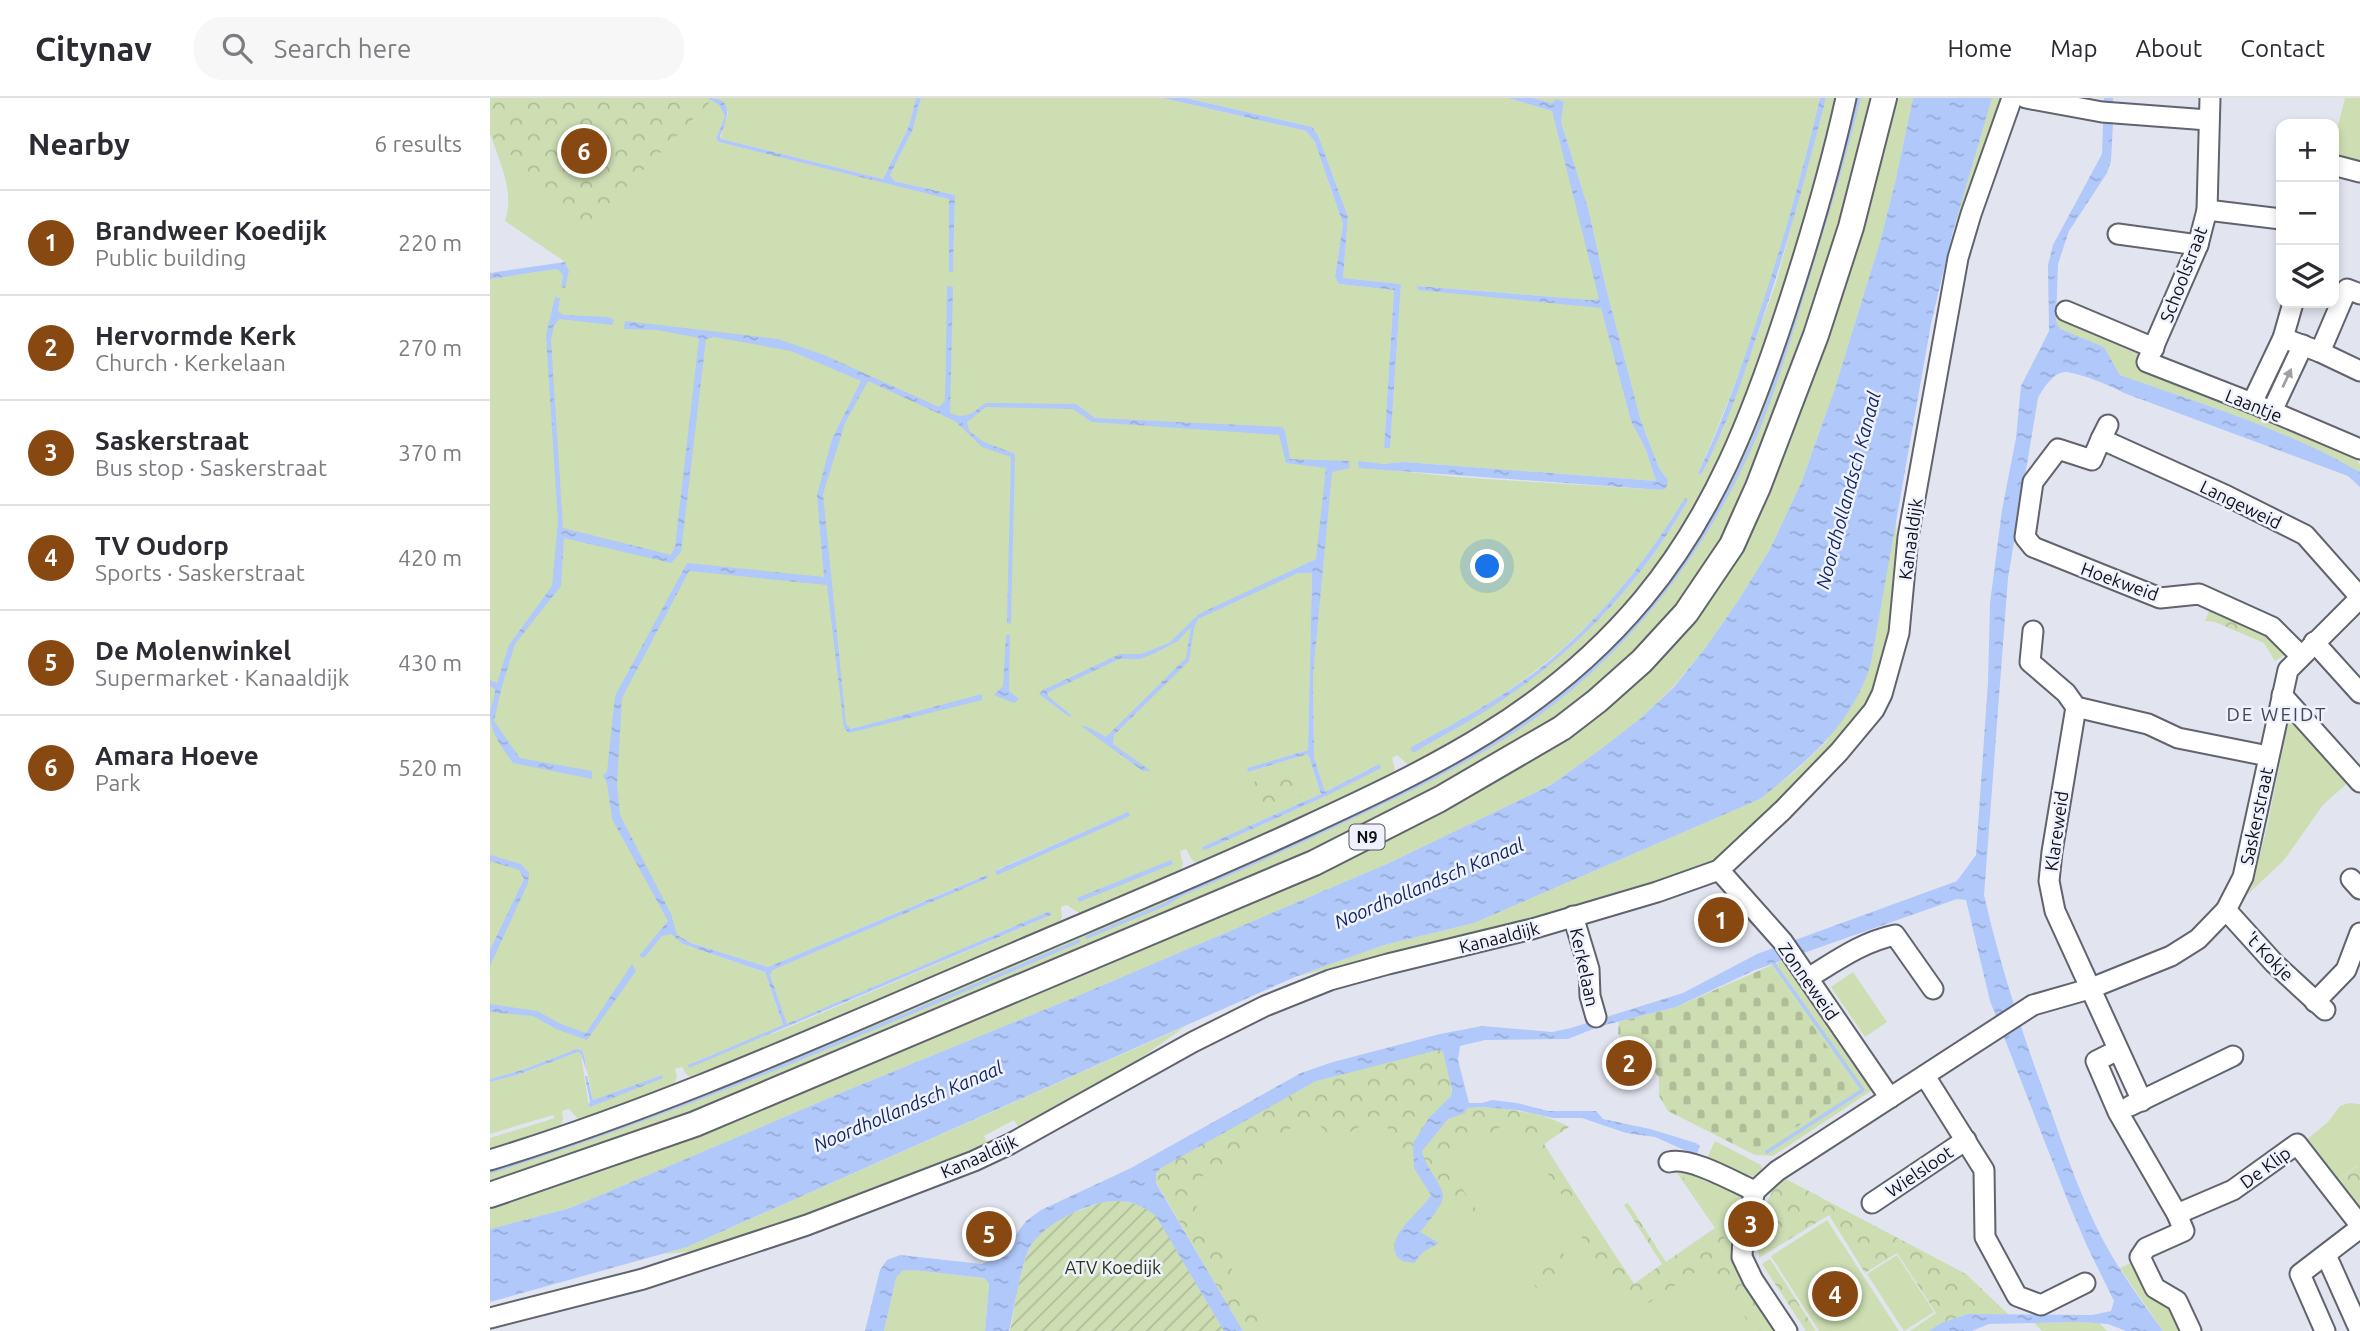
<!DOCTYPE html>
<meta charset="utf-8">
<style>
:root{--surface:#fff;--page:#f7f7f7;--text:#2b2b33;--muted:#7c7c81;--line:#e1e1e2;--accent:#884811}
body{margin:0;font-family:Ubuntu,sans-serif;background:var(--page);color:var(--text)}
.controls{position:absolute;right:21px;top:21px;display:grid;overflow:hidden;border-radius:14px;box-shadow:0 4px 10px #0003}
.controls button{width:63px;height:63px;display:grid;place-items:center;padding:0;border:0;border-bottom:2px solid var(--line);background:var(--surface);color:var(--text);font:35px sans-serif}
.you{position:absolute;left:998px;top:469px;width:24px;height:24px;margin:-18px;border:5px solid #fff;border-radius:50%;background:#1a73e8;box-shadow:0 0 0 10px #1a73e833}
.badge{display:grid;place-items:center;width:46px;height:46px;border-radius:50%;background:var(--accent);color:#fff;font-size:23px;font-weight:700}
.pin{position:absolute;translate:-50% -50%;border:4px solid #fff;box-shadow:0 2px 7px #0006}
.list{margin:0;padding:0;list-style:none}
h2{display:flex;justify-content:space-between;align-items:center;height:91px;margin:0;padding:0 28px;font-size:30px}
h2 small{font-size:23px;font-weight:400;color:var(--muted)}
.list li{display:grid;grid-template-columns:46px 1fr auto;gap:21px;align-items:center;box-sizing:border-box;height:105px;padding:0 28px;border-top:2px solid var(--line)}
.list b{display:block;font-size:26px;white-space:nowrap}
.list p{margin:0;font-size:23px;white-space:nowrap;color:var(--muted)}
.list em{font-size:23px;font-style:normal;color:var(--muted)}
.icon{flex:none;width:38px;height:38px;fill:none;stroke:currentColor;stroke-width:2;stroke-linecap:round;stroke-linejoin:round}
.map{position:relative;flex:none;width:1870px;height:1233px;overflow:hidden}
header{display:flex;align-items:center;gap:42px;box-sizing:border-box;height:98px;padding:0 35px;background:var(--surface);border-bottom:2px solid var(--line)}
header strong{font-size:33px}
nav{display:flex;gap:38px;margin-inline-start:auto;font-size:24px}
.search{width:490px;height:63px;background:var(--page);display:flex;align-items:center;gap:18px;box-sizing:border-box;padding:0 24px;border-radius:28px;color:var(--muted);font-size:26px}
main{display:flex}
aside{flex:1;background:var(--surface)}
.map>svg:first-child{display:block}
.grass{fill:#cddeb3;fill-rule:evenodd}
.forest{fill:url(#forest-crowns)}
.cemetery{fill:url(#cemetery-stones)}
.garden{fill:url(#garden-furrows)}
.water{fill:url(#water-ripples)}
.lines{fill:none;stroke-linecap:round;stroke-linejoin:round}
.stream{stroke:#b0c8fa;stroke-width:3.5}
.minor-casing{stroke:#61636d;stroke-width:23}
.major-casing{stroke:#61636d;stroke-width:28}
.minor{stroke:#fff;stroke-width:19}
.major{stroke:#fff;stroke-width:24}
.oneway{fill:#a0a0a2}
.labels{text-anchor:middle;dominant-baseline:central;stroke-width:5;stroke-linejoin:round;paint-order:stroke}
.shield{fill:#eff2fe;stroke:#54555c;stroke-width:2}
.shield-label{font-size:16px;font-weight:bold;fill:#111216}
.street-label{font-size:18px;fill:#111216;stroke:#eff2fe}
.park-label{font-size:18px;fill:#2a3710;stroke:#eff2fe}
.water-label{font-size:19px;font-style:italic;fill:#0f255e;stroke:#eff2fe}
.neighbourhood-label{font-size:19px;letter-spacing:2px;fill:#454851;stroke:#eff2fe}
</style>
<header>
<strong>Citynav</strong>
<div class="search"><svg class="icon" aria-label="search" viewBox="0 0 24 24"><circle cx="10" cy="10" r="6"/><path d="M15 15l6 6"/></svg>Search here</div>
<nav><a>Home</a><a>Map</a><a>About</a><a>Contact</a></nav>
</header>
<main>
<aside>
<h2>Nearby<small>6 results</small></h2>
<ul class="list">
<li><span class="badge">1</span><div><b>Brandweer Koedijk</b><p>Public building</p></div><em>220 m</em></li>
<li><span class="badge">2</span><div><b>Hervormde Kerk</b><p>Church · Kerkelaan</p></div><em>270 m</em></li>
<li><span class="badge">3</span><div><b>Saskerstraat</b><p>Bus stop · Saskerstraat</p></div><em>370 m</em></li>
<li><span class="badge">4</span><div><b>TV Oudorp</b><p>Sports · Saskerstraat</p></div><em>420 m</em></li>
<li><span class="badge">5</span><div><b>De Molenwinkel</b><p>Supermarket · Kanaaldijk</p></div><em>430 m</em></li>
<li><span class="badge">6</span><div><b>Amara Hoeve</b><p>Park</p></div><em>520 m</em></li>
</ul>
</aside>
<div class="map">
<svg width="1870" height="1233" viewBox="0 0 1870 1233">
<defs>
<pattern id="forest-crowns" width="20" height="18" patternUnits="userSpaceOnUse" patternTransform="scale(1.75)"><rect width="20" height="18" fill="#cddeb3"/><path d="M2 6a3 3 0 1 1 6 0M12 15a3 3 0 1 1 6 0" fill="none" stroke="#afbd99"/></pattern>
<pattern id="cemetery-stones" width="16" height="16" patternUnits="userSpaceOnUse" patternTransform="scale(1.75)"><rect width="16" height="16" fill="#cddeb3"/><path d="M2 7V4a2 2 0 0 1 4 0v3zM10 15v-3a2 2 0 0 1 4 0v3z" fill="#afbd99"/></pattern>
<pattern id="garden-furrows" width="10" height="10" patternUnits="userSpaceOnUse" patternTransform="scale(1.75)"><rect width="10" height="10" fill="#cddeb3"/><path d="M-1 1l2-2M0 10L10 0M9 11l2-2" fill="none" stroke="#afbd99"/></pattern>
<pattern id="water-ripples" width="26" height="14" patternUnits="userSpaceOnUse" patternTransform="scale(1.75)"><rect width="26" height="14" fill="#b0c8fa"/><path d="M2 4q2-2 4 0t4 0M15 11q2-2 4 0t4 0" fill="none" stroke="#96abd6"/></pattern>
</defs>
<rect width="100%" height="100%" fill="#e2e5f0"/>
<g class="grass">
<path d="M0 0H218L230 7 235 18 226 41 229 44 460 101 459 174 463 173 465 97 404 83 400 77 423 31 431 0H673L816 33 825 44 853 126 845 179 849 186 904 192 894 350 900 349 911 186 853 180 858 119 828 37 822 29 696 0H1018L1062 13 1110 201 1101 202 928 188V191L1111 209 1141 323 1156 352 1166 383 914 364 894 366 869 364 909 373 967 379 1172 392 1178 382 1169 370 1151 323 1117 194 1098 110 1071 24 1074 5H1062L1043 0H1330C1300 128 1262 255 1208 375L1211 377 1233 332 1286 185 1336 0H1352L1341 44 1247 337 1161 485 1048 596 926 669 918 667 907 657 902 660 905 671 902 679 710 767 702 762 696 751 690 753 693 766 690 774 592 817 577 807 571 809 572 819 568 828 204 981 197 977 192 969 185 971 187 978 182 991 90 1023 79 1011 72 1013 73 1021 70 1029 0 1057V1040L65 1020 63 1017 0 1036V984L27 977 88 954 91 956 99 1009 173 979 172 977 103 1002 93 953 87 951 32 972 0 981V181L67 171 73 177 71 189 79 173 75 164 15 123C25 93 10 66 1 38 0 27 0 12 0 0ZM840 390 823 578 824 659 835 694 888 666 836 698 720 750 712 749 831 696 818 656 758 674 757 670 818 652 822 475H808L786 480 826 461ZM1195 401 1198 402C1145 498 1063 574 969 628 954 637 938 647 923 654L921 650C966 624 1012 600 1053 567 1110 522 1157 462 1195 401ZM638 714 507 776 506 772ZM496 777 497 780 283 872 280 877 296 927 560 813 561 817 297 930 199 966 293 928 275 874 193 846 189 838 201 845 278 869Z"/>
<path d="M225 0H426L419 28 393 81 231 41C233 20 248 15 225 0Z"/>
<polygon points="1361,0 1386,0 1334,187 1315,225 1291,309 1240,432 1182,519 1089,607 898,721 230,1007 0,1089 0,1067 300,956 1034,617 1218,417"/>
<polygon points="1402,0 1423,0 1405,85 1390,144 1345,290 1312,383 1279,453 1248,503 1216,549 1183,589 1151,620 1111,651 1061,687 899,765 583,900 358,992 80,1110 0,1131 0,1105 51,1094 127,1068 147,1056 928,723 1187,537 1362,167 1376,123 1380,89"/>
<polygon points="1502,0 1514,0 1503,42 1463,133"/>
<polygon points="1855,0 1870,0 1870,65 1848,58 1845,67 1844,44"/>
<path d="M1566 210 1785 324 1866 361 1870 367V374C1794 331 1712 306 1630 277L1614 249 1570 232 1566 224Z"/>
<polygon points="1406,419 1408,496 1402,540 1387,590 1367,623 1276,718 1231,757 1209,771 1145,789 1046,822 984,840 893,857 805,879 894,847 984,825 1270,701 1308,671 1336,644 1381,565"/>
<polygon points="1801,610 1863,680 1833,707 1794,762 1757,797 1762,788 1777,729"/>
<polygon points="1295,862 1384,991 1283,1058 1265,1057 1365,990 1282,867"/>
<polygon points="1363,874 1397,924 1375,939 1341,889"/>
<path d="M696 928 621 981 528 1028 524 1022 494 1038 497 1044 479 1053C409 1078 343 1110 273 1133 240 1144 210 1154 174 1156L197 1149Z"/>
<path d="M806 993 976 1010 1027 1012 1053 1046 1144 1186 1227 1129 1189 1073C1210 1072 1235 1089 1253 1097L1242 1138 1246 1168 1287 1233H753L671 1070Z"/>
<polygon points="1859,1005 1870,1006 1870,1069 1866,1068 1847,1083 1815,1043 1838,1024 1850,1008"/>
<polygon points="1225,1043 1271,1067 1272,1072 1264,1078 1255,1077 1253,1079 1215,1064"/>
<polygon points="1337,1122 1409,1233 1329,1233 1281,1158"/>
<polygon points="1407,1157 1444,1214 1414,1233 1377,1176"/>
<polygon points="1649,1161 1684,1210 1695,1233 1673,1233 1630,1170"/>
<polygon points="423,1172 493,1180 499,1184 495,1233 394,1233 406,1180 412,1173"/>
<polygon points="1590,1224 1609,1225 1617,1233 1552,1233 1544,1225"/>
</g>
<g class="forest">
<polygon points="0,0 218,0 222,2 97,129 0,37"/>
<polygon points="1721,509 1791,540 1796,556 1785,563 1774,545 1725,524 1715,523"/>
<path d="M800 673H814L822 686 821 692C804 703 788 713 767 708L762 701 760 690 766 682Z"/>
<path d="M948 951 953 954C959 966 963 984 961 998L928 1036 923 1045 924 1070 922 1071 890 1017 845 1043 821 1019 695 1088 777 1233H753L666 1084V1077L671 1070 826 983Z"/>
<path d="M991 1009C1021 1012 1052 1014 1079 1029L1054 1046 1093 1108 1075 1102 1023 1021 955 1064 987 1113 982 1117C965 1097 936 1083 932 1053L958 1021 974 1015 976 1010Z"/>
<polygon points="1867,1068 1870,1069 1870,1113 1847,1083"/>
<polygon points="1189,1073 1242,1151 1246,1168 1287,1233 1264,1233 1219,1165 1142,1216 1089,1135 1103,1124 1144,1186 1172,1166 1134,1107 1138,1105 1176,1164 1225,1130 1187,1075"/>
<path d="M1294 1080 1476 1176 1519 1217 1478 1216 1451 1225 1439 1233H1420L1446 1215 1407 1155 1375 1175 1339 1117 1269 1160C1266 1132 1272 1100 1294 1080Z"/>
<polygon points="1068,1147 1082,1169 1047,1191 1034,1171"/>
<polygon points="1280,1161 1326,1233 1316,1233 1272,1166"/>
</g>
<polygon class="cemetery" points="1282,867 1365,990 1265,1057 1178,1013 1169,998 1169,979 1128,936 1129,924 1186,909"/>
<path class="garden" d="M615 1103C635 1102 650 1105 667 1118L734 1233H520C526 1206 530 1153 551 1134 567 1119 594 1111 615 1103Z"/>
<g class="water">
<path d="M218 0C246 0 237 22 230 38L231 41 393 81 419 28 426 0H431L423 31 400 77 404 83 465 97 463 174H459V101L229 44 226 41 235 18 229 7Z"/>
<polygon points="673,0 696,0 822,29 828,37 858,119 853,180 911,186 900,350 894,350 904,192 849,186 845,179 853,126 825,44 816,33"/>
<polygon points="1018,0 1043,0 1062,5 1067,1 1074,4 1071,24 1098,110 1117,194 1151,323 1169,370 1178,382 1176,390 1172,392 869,370 868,363 894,366 914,364 1166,383 1156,352 1141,323 1111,210 928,192 927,188 1101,202 1109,201 1062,13"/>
<path d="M1330 0H1336C1315 82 1293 163 1265 243 1250 289 1234 334 1211 377L1208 375C1233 324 1251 270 1269 216 1293 145 1313 73 1330 0Z"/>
<path d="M1423 0H1502L1463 133 1441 226 1381 565C1362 627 1319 662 1270 701L984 825 894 847 805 879 197 1149 0 1204V1131L80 1110 358 992 583 900 899 765 1061 687 1111 651 1151 620 1184 589 1216 549 1248 503 1279 453 1312 383 1345 290 1390 144 1405 85Z"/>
<path d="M1614 0H1623L1624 7 1621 63 1617 75 1579 133 1568 166 1566 223 1570 231 1614 249 1630 277C1712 306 1795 331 1870 374V389L1858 378 1634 295C1625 289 1586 274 1576 274 1563 274 1553 291 1548 300L1518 480 1494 797C1511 872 1535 944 1562 1016 1577 1059 1593 1104 1614 1144 1631 1175 1652 1204 1673 1233H1636L1618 1226 1590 1224 1499 1226 1482 1233H1439L1451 1225 1478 1216 1602 1217 1621 1213 1624 1203 1597 1148 1579 1106 1500 903 1476 802 1467 801 1265 872 1186 909 1108 929 1078 941 995 942 970 948 968 962 979 1005H992L1002 1002 1027 1005 1058 1013H1106L1113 1021 1160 1031 1206 1045 1210 1048 1207 1055H1201L1165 1039 1136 1035 1092 1020H1063L1027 1012 991 1009 977 1010 975 1015 958 1021 932 1053C934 1068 955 1089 953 1100 951 1109 936 1127 930 1134L949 1145 933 1154 924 1165 912 1163C909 1160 906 1158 905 1154 899 1135 932 1113 941 1097L924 1070 923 1045 939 1020 961 998 962 991 953 954 948 952 826 983 671 1070 666 1076V1085L753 1233H734L666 1118C654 1109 643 1103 627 1103 601 1102 553 1126 540 1149 531 1165 524 1213 519 1233H495L499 1185 494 1180 423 1172 412 1173 406 1180 394 1233H375L390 1172 397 1162 410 1157 492 1166 511 1157 536 1123 551 1112 641 1070 811 975 843 964 950 936 992 928 1062 934 1081 930 1193 895 1267 856 1467 783 1486 757 1498 584 1500 505 1512 412 1526 340 1531 288 1559 233 1558 167 1563 147 1612 56Z"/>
<polygon points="75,164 79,173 75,190 71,189 73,177 67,171 0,181 0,175"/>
<path d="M457 188 463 189 460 315C476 322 483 315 495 305L586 306 605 320 792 329 795 333 800 361 859 363 860 370 842 374 823 578 824 659 835 694 889 666 891 670 836 698 720 750 714 752 712 749 831 696 818 656 758 674 757 670 818 652 822 475H808L708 521 704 530 699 563 624 637 623 646 661 673H653L591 628 598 629 616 639 696 560 701 529 688 543 667 554 651 561H629L557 595 558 598 582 618H578L549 596 553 592 630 556H651L679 545 709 516 826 461 836 370 796 365 789 337 602 324 583 311 496 309 477 324 479 333 494 344 525 356 521 526 517 525 521 359 492 349 465 323 378 283 355 325 333 396 356 626 361 631 492 596V602L359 635 354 630 337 487 199 473 132 600 127 686 130 717 181 816 187 837 201 845 278 869 497 777 498 780 283 872 280 877 297 926 560 813 561 817 199 970 198 967 293 927 275 874 193 846 181 836 172 838 154 860 149 858 178 823 122 721 117 685 113 678 117 674 125 598 197 465 334 479 327 397 342 341 371 283 301 253 224 239 216 241 191 454 181 465 74 440 71 488 25 546 11 592 4 623 30 660 102 673V681L23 665C11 648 0 635 0 614 2 605 5 599 5 591L0 588V582L7 585 19 547 62 488 68 424 56 237 65 199 70 200 68 213 73 217 118 219 124 222 122 227 69 221 64 228 61 242 73 430 181 457 185 449 209 240 167 232 134 231 135 223 288 241 334 257 449 309 455 303Z"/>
<path d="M1195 400 1198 402C1156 477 1094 545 1024 594 992 617 957 635 923 655L920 650C966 624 1012 600 1053 568 1110 522 1157 462 1195 400Z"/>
<polygon points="516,537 520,537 519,593 529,601 524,605 504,597 513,588"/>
<polygon points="638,714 640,718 507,777 505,773"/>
<polygon points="0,757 31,766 39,775 38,785 0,868 0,852 34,781 29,772 0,763"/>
<polygon points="681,762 683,766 589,804 587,800"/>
<polygon points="142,866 146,873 97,942 66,931 43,918 0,914 0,906 47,913 71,926 96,935"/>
<polygon points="87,951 93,953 97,975 91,956 88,954 27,977 0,984 0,981 32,972"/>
<polygon points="172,977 173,980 100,1009 98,1007 100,1004 95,978 97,978 103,1002"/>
</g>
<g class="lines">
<g class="stream">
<path d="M597 839 676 806 690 797C746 773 802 748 858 721 922 691 986 660 1044 619 1147 545 1226 438 1272 321 1294 264 1310 204 1328 145 1343 97 1357 49 1369 0"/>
<polyline points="1277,1054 1373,992 1284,866"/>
<path d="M0 1074C201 1010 395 926 589 843"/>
</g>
<defs>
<g id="minor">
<polyline points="1536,0 1612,14 1718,22"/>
<polyline points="1720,0 1717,112 1708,147 1657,264 1762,305 1870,351"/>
<polyline points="1844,69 1847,68 1870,74"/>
<polyline points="1717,112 1791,121"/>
<polyline points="1628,136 1708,147"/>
<polyline points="1576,213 1664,250"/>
<polyline points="1793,240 1830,254 1870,273"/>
<polyline points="1830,254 1857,191 1870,196"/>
<polyline points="1762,305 1793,240 1803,205"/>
<polyline points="1782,313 1813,247"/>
<polyline points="1618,327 1611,341 1737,398 1815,437 1870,499"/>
<polyline points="1611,341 1602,362 1568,351 1543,384 1535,439 1543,449 1670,500 1709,496 1782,529 1811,558"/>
<polyline points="1543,533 1540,564 1576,595 1586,609 1658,626 1688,640 1778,658"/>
<polyline points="1824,544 1870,595"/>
<polyline points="1792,597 1870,684"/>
<polyline points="1586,609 1562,754 1559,783 1565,813 1652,1003"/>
<polyline points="1229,772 1293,844 1400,1000"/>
<polyline points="1861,781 1870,791"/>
<polyline points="1736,812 1784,865 1835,912"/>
<polyline points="1083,818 1099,871 1100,898 1106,919"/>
<path d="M1318 880C1346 863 1372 844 1405 837L1443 891"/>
<polyline points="1825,904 1856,872 1870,835"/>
<polyline points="1628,952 1606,963 1628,1014 1687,1116 1694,1133 1656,1150 1650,1159 1665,1190 1687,1203 1701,1233"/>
<polyline points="1435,978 1494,1072 1495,1139 1527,1198 1551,1207 1595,1185"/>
<polyline points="1640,1008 1743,958"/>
<path d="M0 1062C180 1007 351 928 524 855 620 814 717 774 812 730 944 669 1058 615 1153 501 1224 416 1262 317 1296 213 1319 143 1340 72 1356 0"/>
<path d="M1179 1064C1200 1058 1244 1084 1265 1093"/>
<polyline points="1382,1105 1476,1042"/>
<polyline points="1687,1116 1743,1092 1807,1046 1870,1127"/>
<polyline points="1836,1157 1870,1233"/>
<polyline points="0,1220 153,1181 317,1127 484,1063 520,1046 703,944 775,908 840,882 898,866 1042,831 1167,794 1229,772 1293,712 1349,654 1384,612 1392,596 1409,535 1418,439 1468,160 1481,116 1522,0"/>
<polyline points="1297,1233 1263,1182 1252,1159 1253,1139 1265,1093 1287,1073 1543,907 1599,891 1681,858 1708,841 1736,812 1753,779 1798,572 1870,500"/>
<polyline points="1835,1233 1810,1176 1870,1130"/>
</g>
<polyline id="major" points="0,1097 205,1026 824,765 950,701 1072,630 1107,603 1152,563 1196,515 1242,447 1254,420 1268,389 1326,237 1361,129 1394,0"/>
</defs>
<use href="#minor" class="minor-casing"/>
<use href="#major" class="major-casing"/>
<use href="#minor" class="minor"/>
<use href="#major" class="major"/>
</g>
<defs><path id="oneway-solid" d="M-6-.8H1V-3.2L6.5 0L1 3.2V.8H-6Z" transform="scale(1.75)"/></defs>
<use class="oneway" href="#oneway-solid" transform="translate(1797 280) rotate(-65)"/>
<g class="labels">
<rect class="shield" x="859.5" y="726.5" width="35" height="25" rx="5"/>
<g class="shield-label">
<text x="877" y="739">N9</text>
</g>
<g class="street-label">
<text transform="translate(1693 176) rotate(-69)">Schoolstraat</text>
<text transform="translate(1764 307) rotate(22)">Laantje</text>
<text transform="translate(1751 406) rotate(26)">Langeweid</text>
<text transform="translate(1420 441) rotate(-82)">Kanaaldijk</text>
<text transform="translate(1630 483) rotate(20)">Hoekweid</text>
<text transform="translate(1766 718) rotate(-78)">Saskerstraat</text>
<text transform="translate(1566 733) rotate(-82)">Klareweid</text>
<text transform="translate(1009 839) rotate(-14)">Kanaaldijk</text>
<text transform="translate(1780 858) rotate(46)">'t Kokje</text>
<text transform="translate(1095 869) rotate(78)">Kerkelaan</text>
<text transform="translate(1319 883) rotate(55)">Zonneweid</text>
<text transform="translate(489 1058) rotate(-24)">Kanaaldijk</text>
<text transform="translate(1775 1069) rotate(-36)">De Klip</text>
<text transform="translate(1429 1073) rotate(-34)">Wielsloot</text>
</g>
<g class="park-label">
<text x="623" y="1169">ATV Koedijk</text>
</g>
<g class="water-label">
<text transform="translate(1358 392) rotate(-75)">Noordhollandsch Kanaal</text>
<text transform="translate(939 785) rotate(-23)">Noordhollandsch Kanaal</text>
<text transform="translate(418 1008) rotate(-23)">Noordhollandsch Kanaal</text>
</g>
<g class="neighbourhood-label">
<text x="1787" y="616">DE WEIDT</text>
</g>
</g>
</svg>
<div class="controls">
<button>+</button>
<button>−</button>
<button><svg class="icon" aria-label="layers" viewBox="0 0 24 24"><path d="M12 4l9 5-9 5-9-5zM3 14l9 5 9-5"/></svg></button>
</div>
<div class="you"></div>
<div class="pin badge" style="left:1231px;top:822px">1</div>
<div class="pin badge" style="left:1139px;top:965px">2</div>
<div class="pin badge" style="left:1261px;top:1126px">3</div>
<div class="pin badge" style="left:1345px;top:1196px">4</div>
<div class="pin badge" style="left:499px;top:1136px">5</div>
<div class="pin badge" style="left:94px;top:53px">6</div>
</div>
</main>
